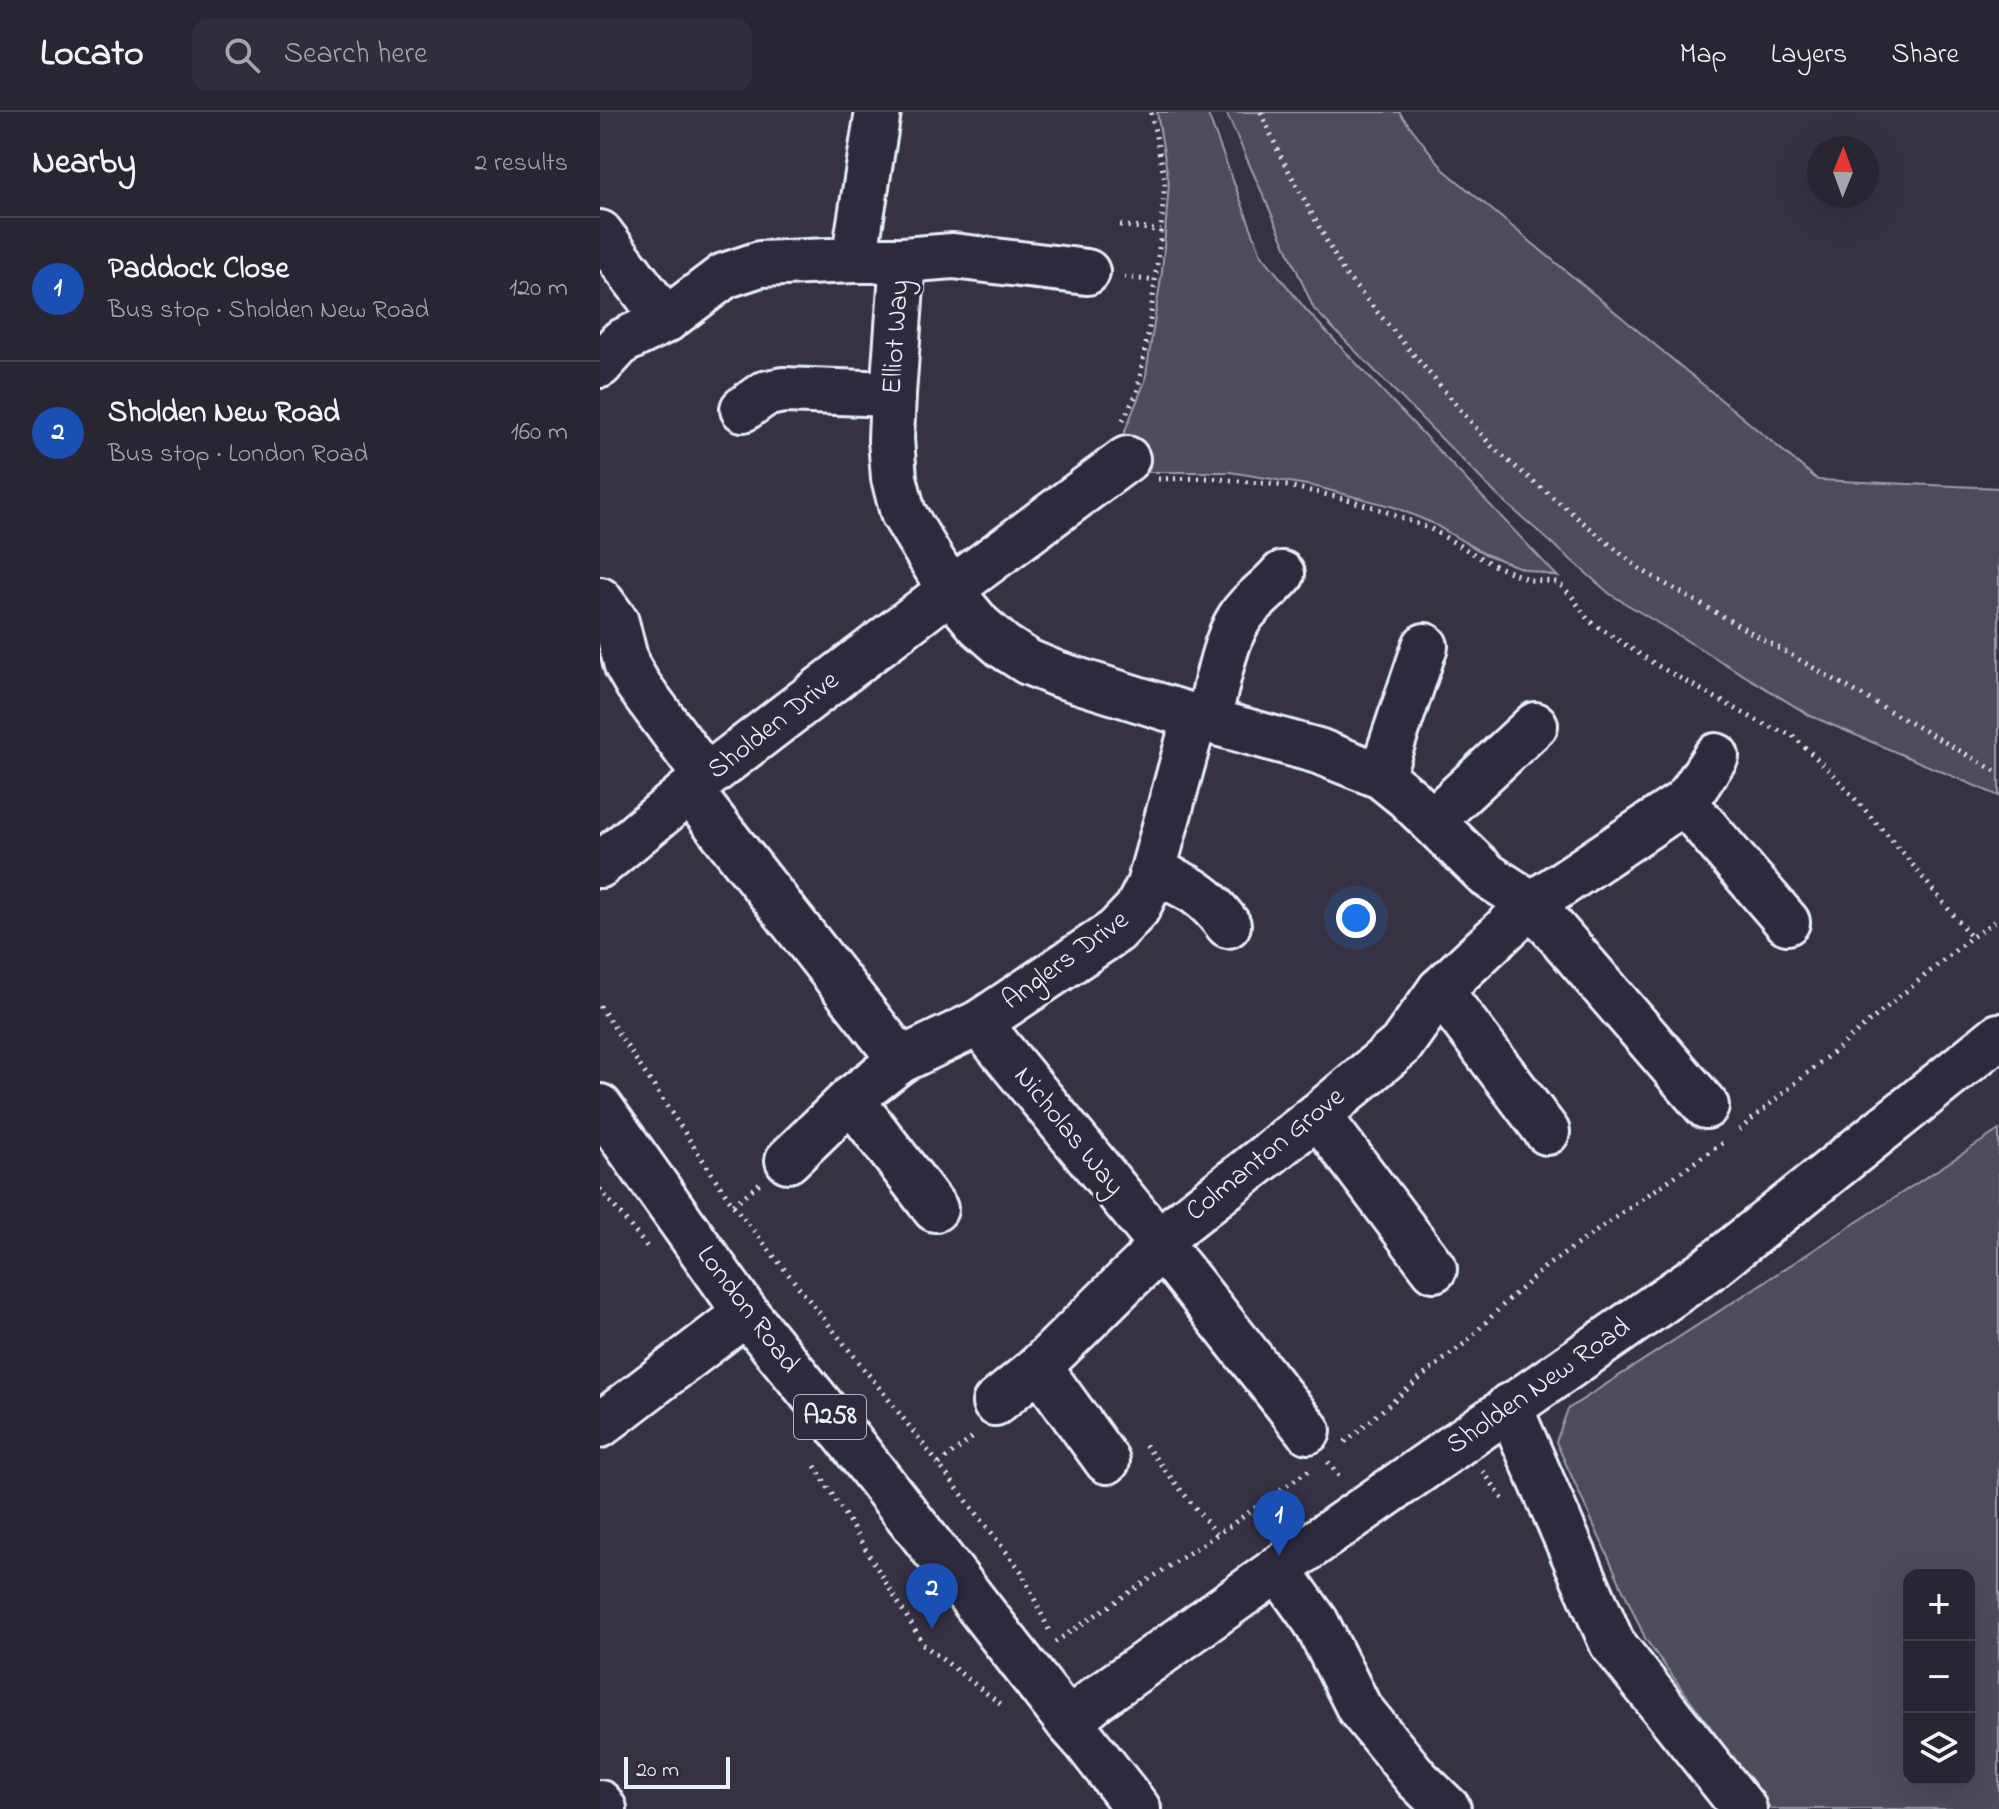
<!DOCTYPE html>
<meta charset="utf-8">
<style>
:root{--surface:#282633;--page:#302e3b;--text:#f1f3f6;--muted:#a5a5ac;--line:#44434e;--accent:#db2777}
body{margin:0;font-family:"Indie Flower",sans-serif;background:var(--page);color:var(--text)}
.controls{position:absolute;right:24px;bottom:24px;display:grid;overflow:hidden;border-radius:16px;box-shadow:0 8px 32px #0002}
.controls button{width:72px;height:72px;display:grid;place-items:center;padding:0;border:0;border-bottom:2px solid var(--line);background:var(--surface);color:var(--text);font:40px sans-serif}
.compass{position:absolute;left:1207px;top:24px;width:72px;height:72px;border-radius:50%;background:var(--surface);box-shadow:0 8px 32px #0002;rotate:1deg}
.scale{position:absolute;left:24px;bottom:20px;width:106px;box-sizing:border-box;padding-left:8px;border:4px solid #e8f1f8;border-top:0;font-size:22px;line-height:28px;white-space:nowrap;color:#e8f1f8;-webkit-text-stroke:6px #2f2a3d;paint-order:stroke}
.you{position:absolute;left:756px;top:806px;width:28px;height:28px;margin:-20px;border:6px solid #fff;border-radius:50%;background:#1a73e8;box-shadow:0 0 0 12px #1a73e833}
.badge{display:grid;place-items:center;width:52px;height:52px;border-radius:50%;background:var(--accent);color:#fff;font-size:26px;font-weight:700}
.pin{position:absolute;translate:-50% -66px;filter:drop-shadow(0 2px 4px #0008)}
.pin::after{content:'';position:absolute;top:42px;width:28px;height:24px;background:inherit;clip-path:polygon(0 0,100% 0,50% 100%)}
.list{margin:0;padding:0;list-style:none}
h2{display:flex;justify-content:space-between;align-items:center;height:104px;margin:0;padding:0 32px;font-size:34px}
h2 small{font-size:26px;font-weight:400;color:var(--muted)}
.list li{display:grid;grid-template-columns:52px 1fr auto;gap:24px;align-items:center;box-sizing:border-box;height:144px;padding:0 32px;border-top:2px solid var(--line)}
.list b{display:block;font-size:30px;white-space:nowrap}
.list p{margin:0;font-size:26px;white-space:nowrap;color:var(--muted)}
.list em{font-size:26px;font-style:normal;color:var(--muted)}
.icon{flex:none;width:44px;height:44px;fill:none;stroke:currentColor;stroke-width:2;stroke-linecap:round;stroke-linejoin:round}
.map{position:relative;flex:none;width:1399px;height:1697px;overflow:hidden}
header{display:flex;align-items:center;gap:48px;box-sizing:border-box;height:112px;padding:0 40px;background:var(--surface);border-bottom:2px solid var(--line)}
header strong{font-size:38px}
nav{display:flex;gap:44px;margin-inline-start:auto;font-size:28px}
.search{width:560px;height:72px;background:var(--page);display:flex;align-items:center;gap:20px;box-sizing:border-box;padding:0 28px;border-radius:16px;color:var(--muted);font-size:30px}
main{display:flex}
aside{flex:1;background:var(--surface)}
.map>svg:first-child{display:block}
.green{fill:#4d4b5c;stroke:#9a9eaa;stroke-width:2;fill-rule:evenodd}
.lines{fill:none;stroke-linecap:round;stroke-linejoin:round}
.minor-casing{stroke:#e8f1f8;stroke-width:50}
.major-casing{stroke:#e8f1f8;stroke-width:50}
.path{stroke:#e8f1f8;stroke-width:5;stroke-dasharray:2 6;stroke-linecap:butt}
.minor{stroke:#2f2a3d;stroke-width:44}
.major{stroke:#2f2a3d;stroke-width:44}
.labels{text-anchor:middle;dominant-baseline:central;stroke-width:6;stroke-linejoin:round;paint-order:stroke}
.shield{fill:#2f2a3d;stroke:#b0b5c0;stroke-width:2}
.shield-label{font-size:26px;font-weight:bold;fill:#e8f1f8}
.street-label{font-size:28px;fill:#e8f1f8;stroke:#2f2a3d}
</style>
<header>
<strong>Locato</strong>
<div class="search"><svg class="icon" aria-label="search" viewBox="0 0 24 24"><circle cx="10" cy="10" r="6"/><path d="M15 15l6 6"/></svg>Search here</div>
<nav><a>Map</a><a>Layers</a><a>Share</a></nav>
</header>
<main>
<aside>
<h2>Nearby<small>2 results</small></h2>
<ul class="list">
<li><span class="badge" style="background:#1a4fb4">1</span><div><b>Paddock Close</b><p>Bus stop · Sholden New Road</p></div><em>120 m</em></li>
<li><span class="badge" style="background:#1a4fb4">2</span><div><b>Sholden New Road</b><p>Bus stop · London Road</p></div><em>160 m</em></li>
</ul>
</aside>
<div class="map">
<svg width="1399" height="1697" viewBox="0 0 1399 1697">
<rect width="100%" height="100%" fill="#363244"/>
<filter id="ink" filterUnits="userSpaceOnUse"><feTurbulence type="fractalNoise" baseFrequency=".0125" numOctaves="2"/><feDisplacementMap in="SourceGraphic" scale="16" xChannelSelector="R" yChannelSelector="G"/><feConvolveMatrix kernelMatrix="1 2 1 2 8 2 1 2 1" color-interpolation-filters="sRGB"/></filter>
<g filter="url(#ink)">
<g class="green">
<polygon points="557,0 607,0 661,142 707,199 958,465 921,456 885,442 832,411 794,395 713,374 630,360 544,360 521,329 545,269 562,160 569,71"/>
<polygon points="626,0 799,0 844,58 1218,368 1399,376 1399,684 1211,604 1010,482 899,385 714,197"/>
<path d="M1399 1018V1697H1171L1046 1528 956 1330 968 1297ZM1309 1463H1369V1667H1309Z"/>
</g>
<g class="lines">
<defs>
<g id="minor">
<polyline points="0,121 66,208"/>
<polyline points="254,148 278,0"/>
<polyline points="303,148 353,144 487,160"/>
<polyline points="0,253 21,230 66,208 124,164 160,152 254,148 303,148 293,282 291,327 294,366 303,401 350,478 379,513 403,534 428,550 457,562 595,605 718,639 781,664 807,685 887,763 932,792 840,878 801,933 718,1003 558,1129 546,1150 526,1169 439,1255 395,1291"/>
<polyline points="143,297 164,282 183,278 293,282"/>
<polyline points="0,488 16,510 27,554 38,573 106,665"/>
<path d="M608 609C615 581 624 530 639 507 649 490 669 478 682 462"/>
<polyline points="781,664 825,534"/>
<polyline points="90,679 301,948"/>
<polyline points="1084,690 1187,810"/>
<polyline points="832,709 935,613"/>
<polyline points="0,753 106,665 350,478 527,347"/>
<path d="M553 759C589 775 604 781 628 813"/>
<polyline points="840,878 947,1020"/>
<polyline points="379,911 558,1129 708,1319"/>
<polyline points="251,987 335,1097"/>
<polyline points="1106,994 932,792 1084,690 1093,679 1116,644"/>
<polyline points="718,1003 834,1157"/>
<polyline points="188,1048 251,987 301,948 379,911 516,819 537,797 549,773 595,605"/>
<polyline points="439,1255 507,1349"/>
<polyline points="909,1294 1012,1531 1144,1697"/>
<polyline points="0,1313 146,1201"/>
<polyline points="678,1457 716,1510 759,1596 817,1667 848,1697"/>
<polyline points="468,1610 496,1587 678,1457 1110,1156 1399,924"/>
<polyline points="0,1691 4,1697"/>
</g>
<polyline id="major" points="0,995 146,1201 245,1323 468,1610 485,1629 538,1697"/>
</defs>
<use href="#minor" class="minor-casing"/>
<use href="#major" class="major-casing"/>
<g class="path">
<polyline points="661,0 679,41 744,161 894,337 1041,458 1399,661"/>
<polyline points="520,113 561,119"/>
<polyline points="524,165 555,169"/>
<polyline points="523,308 537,281 549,216 560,128 565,69 551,0"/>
<polyline points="558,367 610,366 688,374 746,387 776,396 831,417 893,453 930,468 957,470 971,483 989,509 1058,554 1165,613 1192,623 1234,663 1307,746 1372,826"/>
<polyline points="0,894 133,1093 289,1288 421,1459 449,1518"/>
<polyline points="1139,1018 1369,827 1399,806"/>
<polyline points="0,1077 48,1136"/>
<polyline points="133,1093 160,1071"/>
<polyline points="745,1330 824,1263 865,1231 904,1192 945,1155 1122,1031"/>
<polyline points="545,1333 617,1423"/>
<polyline points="728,1350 742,1368"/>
<polyline points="339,1352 376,1323"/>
<polyline points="215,1354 324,1533 403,1594"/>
<polyline points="883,1359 905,1390"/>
<polyline points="455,1530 628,1415 709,1358"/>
</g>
<use href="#minor" class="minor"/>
<use href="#major" class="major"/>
</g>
</g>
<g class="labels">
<rect class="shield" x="194" y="1283" width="72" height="44" rx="6"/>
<g class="shield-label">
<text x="230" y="1305">A258</text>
</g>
<g class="street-label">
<text transform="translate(297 225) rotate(-86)">Elliot Way</text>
<text transform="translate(174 614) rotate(-38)">Sholden Drive</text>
<text transform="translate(466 849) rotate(-36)">Anglers Drive</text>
<text transform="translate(468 1020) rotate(51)">Nicholas Way</text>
<text transform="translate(666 1043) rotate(-39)">Colmanton Grove</text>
<text transform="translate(147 1198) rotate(53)">London Road</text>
<text transform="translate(939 1275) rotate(-35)">Sholden New Road</text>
</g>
</g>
</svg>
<div class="controls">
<button>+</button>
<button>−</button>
<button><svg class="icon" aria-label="layers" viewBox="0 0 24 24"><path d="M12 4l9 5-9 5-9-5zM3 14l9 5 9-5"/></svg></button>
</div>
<svg class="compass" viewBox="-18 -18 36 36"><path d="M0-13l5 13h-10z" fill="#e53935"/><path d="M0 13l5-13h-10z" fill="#a5a5ac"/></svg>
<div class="scale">20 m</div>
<div class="you"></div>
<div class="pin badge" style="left:679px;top:1444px;background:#1a4fb4">1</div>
<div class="pin badge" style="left:332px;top:1517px;background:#1a4fb4">2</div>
</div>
</main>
